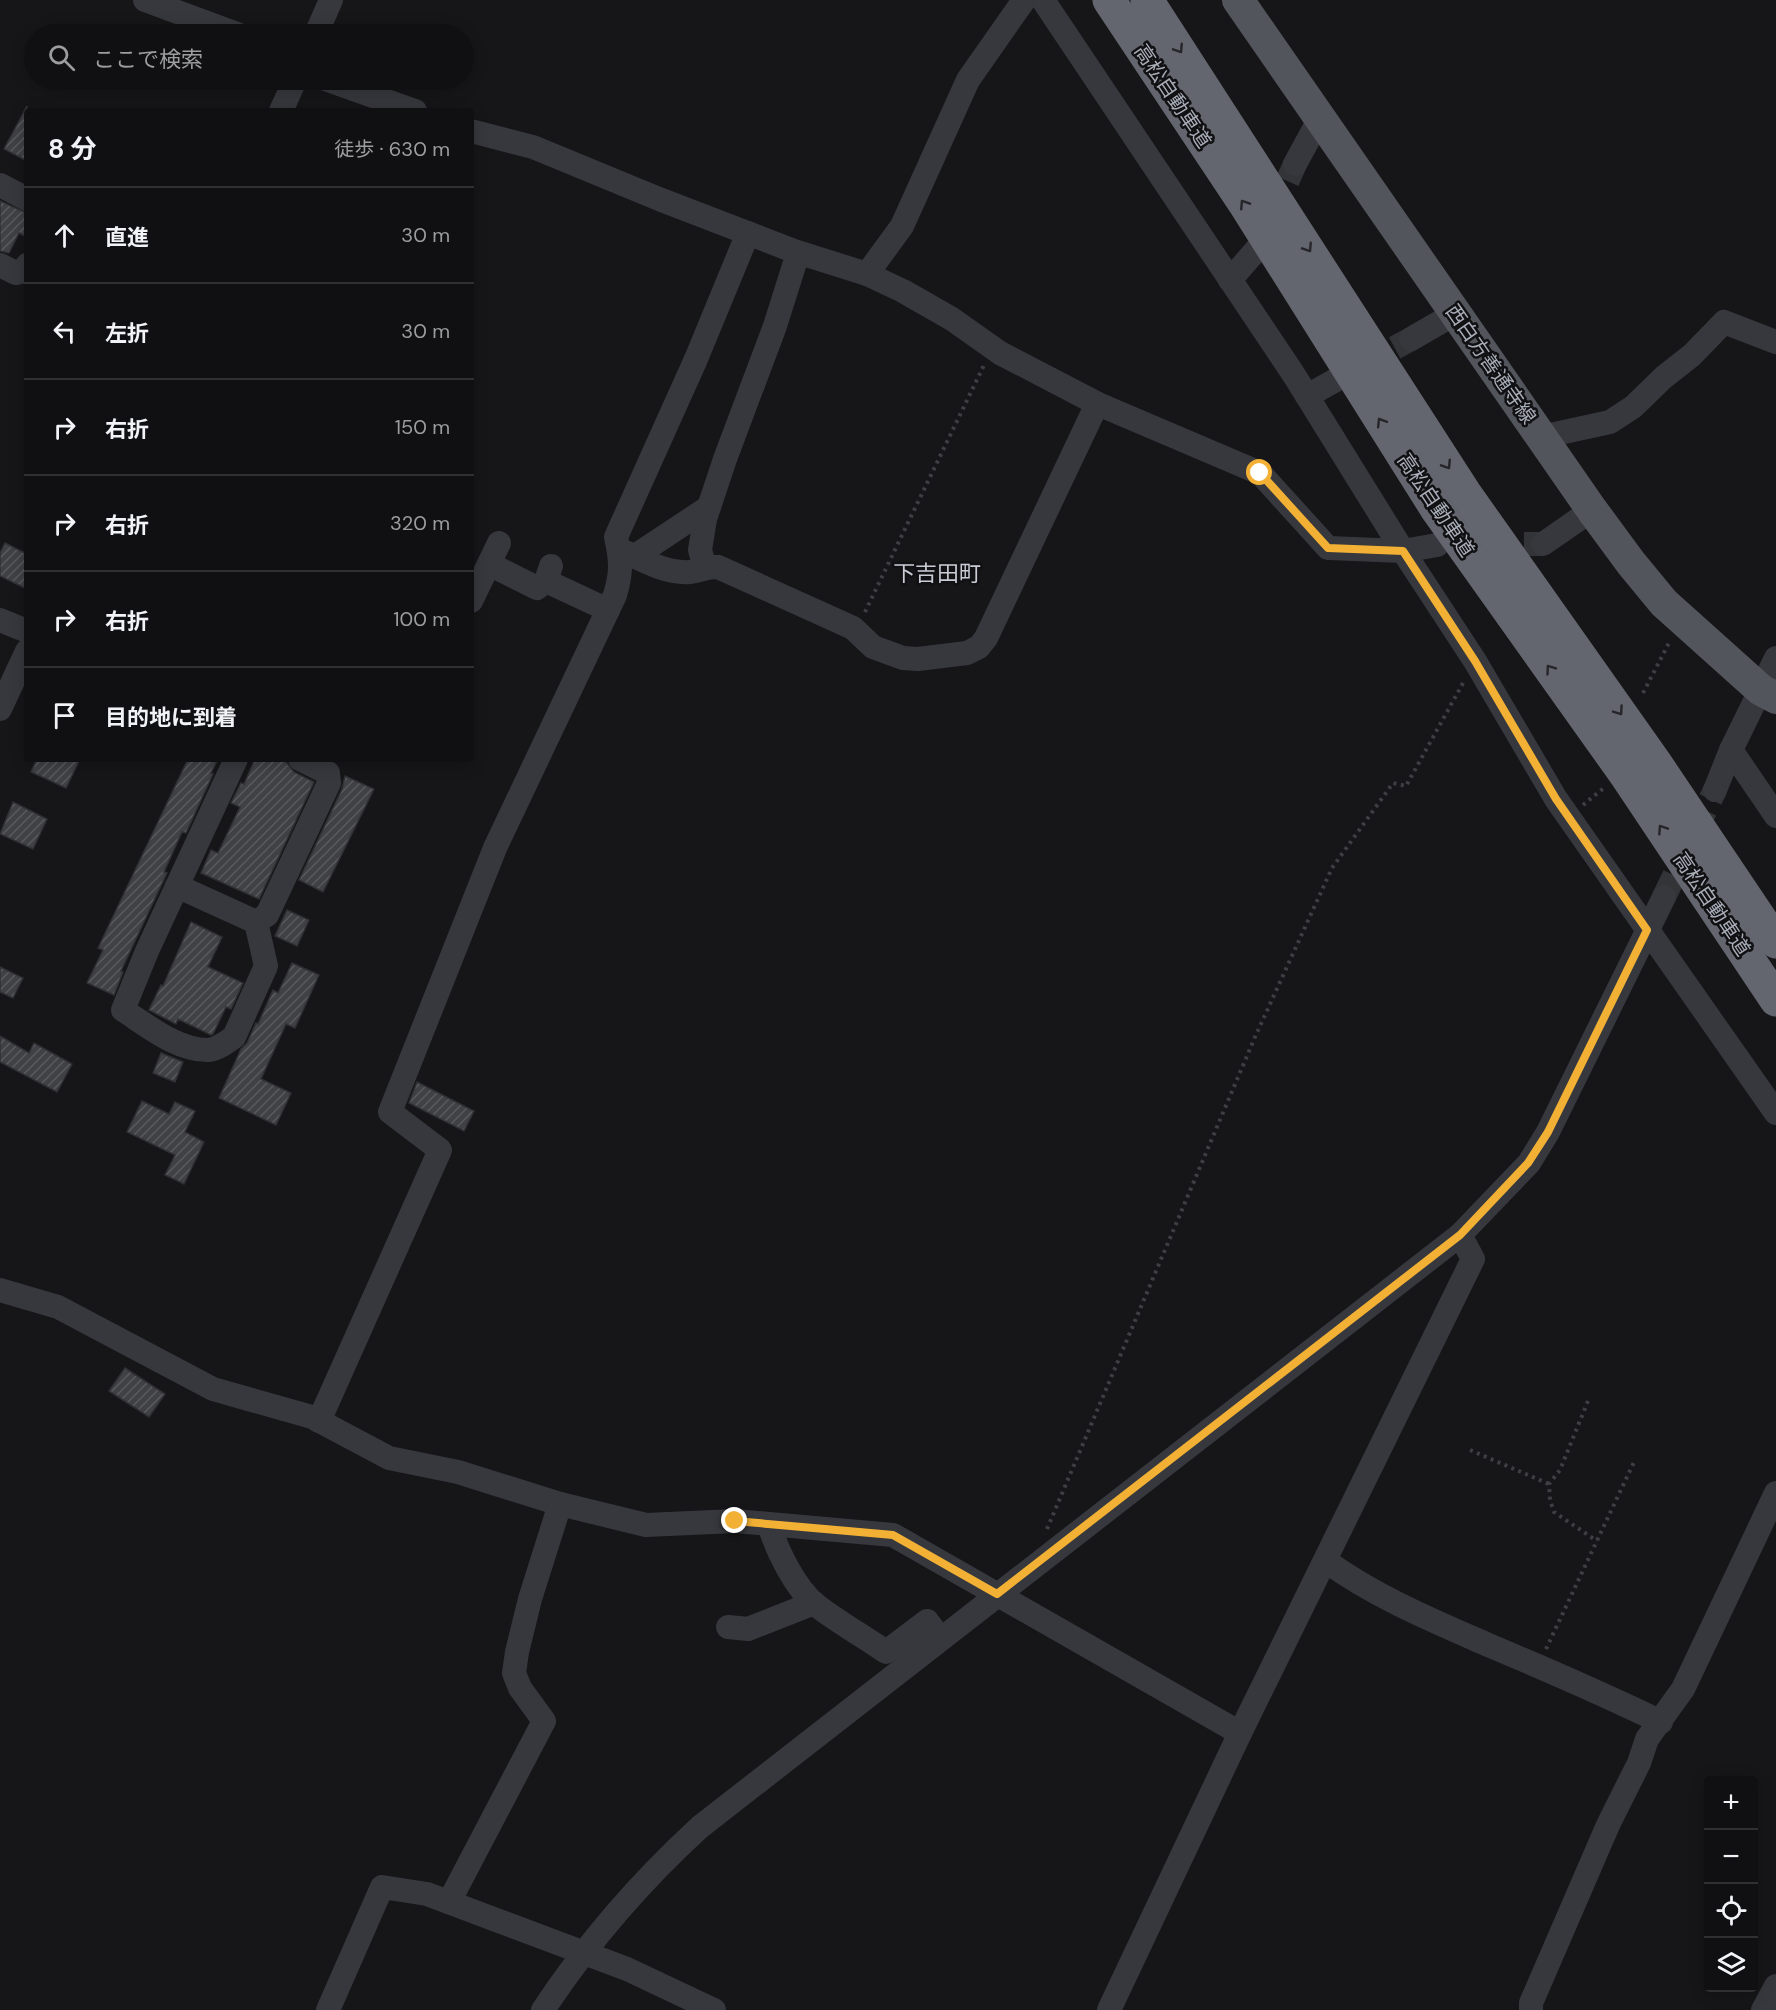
<!DOCTYPE html>
<html lang="ja">
<meta charset="utf-8">
<style>
:root{--surface:#101012;--page:#19191b;--text:#f1f3f6;--muted:#9c9d9f;--line:#303032}
body{margin:0;font-family:"DM Sans","Noto Sans JP",sans-serif;background:var(--page);color:var(--text)}
.controls{position:absolute;right:18px;bottom:18px;display:grid;overflow:hidden;border-radius:6px;box-shadow:0 3px 15px #0003}
.controls button{width:54px;height:54px;display:grid;place-items:center;padding:0;border:0;border-bottom:2px solid var(--line);background:var(--surface);color:var(--text);font:30px sans-serif}
.stop{position:absolute;width:18px;height:18px;margin:-14px;border:4px solid #f2b134;border-radius:50%;background:#fff}
.stop.end{background:#f2b134;border-color:#fff;box-shadow:0 2px 6px #0008}
.list{margin:0;padding:0;list-style:none}
h2{display:flex;justify-content:space-between;align-items:center;height:78px;margin:0;padding:0 24px;font-size:26px}
h2 small{font-size:20px;font-weight:400;color:var(--muted)}
.list li{display:grid;grid-template-columns:39px 1fr auto;gap:18px;align-items:center;box-sizing:border-box;height:96px;padding:0 24px;border-top:2px solid var(--line)}
.list b{display:block;font-size:22px;white-space:nowrap}
.list em{font-size:20px;font-style:normal;color:var(--muted)}
.icon{flex:none;width:33px;height:33px;fill:none;stroke:currentColor;stroke-width:2;stroke-linecap:round;stroke-linejoin:round}
.map{position:relative;flex:none;width:1776px;height:2010px;overflow:hidden}
.search{position:absolute;background:var(--surface);box-shadow:0 3px 15px #0003;left:24px;top:24px;width:450px;height:66px;display:flex;align-items:center;gap:15px;box-sizing:border-box;padding:0 21px;border-radius:33px;color:var(--muted);font-size:22px}
.panel{position:absolute;background:var(--surface);box-shadow:0 3px 15px #0003;left:24px;top:108px;width:450px;height:654px;border-radius:6px}
.map>svg:first-child{display:block}
.building{fill:url(#building-hatch);stroke:#303034;stroke-width:1.5}
.lines{fill:none;stroke-linecap:round;stroke-linejoin:round}
.minor-tunnel{stroke:#333438;stroke-width:24;stroke-dasharray:24 12;stroke-linecap:butt}
.path{stroke:#3d3f44;stroke-width:4;stroke-dasharray:3 4.5;stroke-linecap:butt}
.minor{stroke:#37383d;stroke-width:24}
.major{stroke:#53555c;stroke-width:32}
.highway{stroke:#63666e;stroke-width:33}
.oneway{stroke:#26262a}
.route{stroke:#f2b134;stroke-width:8}
.labels{text-anchor:middle;dominant-baseline:central;stroke-width:5;stroke-linejoin:round;paint-order:stroke}
.street-label{font-size:20px;fill:#a8adb8;stroke:#111113}
.quarter-label{font-size:22px;fill:#c9ccd4;stroke:#111113}
</style>
<div class="map">
<svg width="1776" height="2010" viewBox="0 0 1776 2010">
<defs>
<pattern id="building-hatch" width="6" height="6" patternUnits="userSpaceOnUse" patternTransform="scale(1.5)"><rect width="6" height="6" fill="#404145"/><path d="M-1 1l2-2M0 6l6-6M5 7l2-2" fill="none" stroke="#595a5e"/></pattern>
</defs>
<rect width="100%" height="100%" fill="#161618"/>
<g class="building">
<polygon points="27,106 27,161 4,149"/>
<polygon points="0,201 27,213 27,237 19,233 9,253 0,251"/>
<polygon points="5,543 27,554 27,589 0,576 0,553"/>
<polygon points="37,759 80,759 66,788 31,772"/>
<polygon points="188,759 218,759 211,773 213,774 186,833 182,832 164,872 167,873 121,971 123,972 114,995 87,983 103,950 98,948"/>
<polygon points="255,759 280,759 286,762 294,772 314,782 259,899 201,873 211,850 218,853 240,807 231,803 241,783 244,784"/>
<polygon points="345,776 374,789 323,892 299,880 342,789"/>
<polygon points="13,802 47,819 33,849 0,834"/>
<polygon points="287,910 309,920 297,946 275,936"/>
<polygon points="191,922 222,937 208,967 243,983 231,1009 226,1007 213,1034 211,1035 178,1019 176,1024 149,1010 161,985 163,986"/>
<polygon points="292,963 319,975 295,1028 286,1024 261,1079 291,1093 276,1125 219,1098 241,1049 247,1043 256,1023 258,1024 273,990 278,993"/>
<polygon points="0,967 23,978 13,998 0,992"/>
<polygon points="0,1036 29,1053 34,1043 72,1064 57,1092 0,1062"/>
<polygon points="161,1053 183,1062 175,1082 153,1073"/>
<polygon points="417,1082 474,1111 464,1131 409,1103"/>
<polygon points="142,1101 169,1114 175,1102 195,1111 185,1132 204,1142 184,1184 165,1175 175,1155 127,1132"/>
<polygon points="125,1368 165,1394 149,1417 109,1391"/>
</g>
<g class="lines">
<g class="minor-tunnel">
<polyline points="1273,214 1295,164"/>
<polyline points="1363,365 1411,339"/>
<polyline points="1488,544 1543,544"/>
<polyline points="1664,897 1715,790"/>
</g>
<g class="path">
<polyline points="865,612 984,365"/>
<polyline points="1643,693 1670,641"/>
<polyline points="1583,805 1605,787"/>
<polyline points="1588,1401 1560,1470 1549,1484 1550,1500 1554,1512 1597,1541"/>
<polyline points="1470,1450 1549,1484"/>
<polyline points="1047,1529 1255,1037 1332,868 1393,783 1406,786 1463,683"/>
<polyline points="1546,1649 1634,1462"/>
</g>
<g class="minor">
<polyline points="145,0 237,34"/>
<polyline points="1043,0 1294,375 1403,551 1475,661 1556,799 1776,1113"/>
<polyline points="316,34 331,0"/>
<polyline points="328,80 415,111"/>
<polyline points="281,111 295,80"/>
<polyline points="471,131 533,147 659,199 794,251 867,274 903,291 952,319 1000,353 1098,404 1260,473 1328,548 1403,551 1437,545"/>
<polyline points="1295,164 1320,118"/>
<polyline points="0,185 27,199"/>
<polyline points="0,265 16,273 24,271 27,265"/>
<polyline points="867,274 902,226 968,80 1024,0"/>
<polyline points="1230,280 1257,249"/>
<polyline points="1411,339 1456,313"/>
<polyline points="1307,396 1343,376"/>
<polyline points="1541,437 1610,422 1633,407 1664,377 1692,355 1724,322 1776,342"/>
<polyline points="1543,544 1592,510"/>
<path d="M619 549C640 559 666 574 690 572 700 571 708 566 718 567L853 628 873 647 903 658 918 659 967 653 979 647 986 638 1097 404"/>
<polyline points="635,556 709,507"/>
<polyline points="489,564 537,588 546,581 551,566"/>
<polyline points="705,568 700,550 705,519 725,459 775,326 798,253"/>
<polyline points="546,581 608,610"/>
<polyline points="471,601 499,543"/>
<polyline points="0,620 27,631"/>
<polyline points="0,709 27,651"/>
<polyline points="1731,750 1776,816"/>
<path d="M236 759 147 951 123 1010C148 1026 178 1051 209 1050 218 1049 227 1042 234 1037L266 966 256 922 267 915 329 783 328 773 300 759"/>
<polyline points="1715,790 1731,750 1776,658"/>
<polyline points="177,886 256,922"/>
<polyline points="0,1290 58,1307 213,1389 312,1417 389,1458 458,1472 560,1504 646,1525 735,1521 893,1535 1240,1733"/>
<path d="M319 1421 440 1150 390 1112 495 848 615 595C622 572 621 560 616 537L696 359 748 233"/>
<path d="M769 1524C776 1549 795 1588 816 1605 838 1622 863 1636 886 1652L927 1621 940 1638"/>
<path d="M1326 1561C1377 1598 1436 1622 1493 1647 1550 1671 1605 1695 1661 1722"/>
<polyline points="728,1627 748,1629 814,1603"/>
<polyline points="449,1902 544,1721 520,1688 514,1673 517,1652 530,1599 560,1504"/>
<polyline points="328,2010 382,1887 427,1894 627,1969 714,2010"/>
<path d="M543 2010C588 1942 640 1882 700 1827L1460 1235 1529 1163 1548 1132 1664 897"/>
<polyline points="1109,2010 1240,1733 1473,1259 1460,1235"/>
<polyline points="1531,2010 1531,2003 1608,1825 1639,1763 1647,1739 1683,1689 1776,1493"/>
<polyline points="1763,2010 1776,1986"/>
</g>
<polyline class="major" points="1238,0 1592,510 1631,563 1664,603 1761,690 1776,698"/>
<g class="highway">
<polyline points="1109,0 1244,203 1437,510 1627,777 1776,1000"/>
<polyline points="1147,0 1465,493 1655,762 1776,942"/>
</g>
</g>
<defs><path id="oneway-chevron" d="M-2-3.5L2.5 0L-2 3.5" fill="none" stroke-width="1.6" stroke-linecap="round" stroke-linejoin="round" transform="scale(1.5)"/></defs>
<g class="oneway">
<use href="#oneway-chevron" transform="translate(1179 49) rotate(57)"/>
<use href="#oneway-chevron" transform="translate(1244 204) rotate(-123)"/>
<use href="#oneway-chevron" transform="translate(1308 248) rotate(57)"/>
<use href="#oneway-chevron" transform="translate(1381 422) rotate(-122)"/>
<use href="#oneway-chevron" transform="translate(1447 465) rotate(57)"/>
<use href="#oneway-chevron" transform="translate(1550 669) rotate(-126)"/>
<use href="#oneway-chevron" transform="translate(1619 711) rotate(55)"/>
<use href="#oneway-chevron" transform="translate(1662 829) rotate(-124)"/>
</g>
<g class="lines">
<polyline class="route" points="735,1521 893,1535 997,1594 1460,1235 1528,1163 1548,1132 1647,930 1556,799 1475,661 1403,551 1328,548 1260,473"/>
</g>
<g class="labels">
<g class="street-label">
<text transform="translate(1173 96) rotate(56)">高松自動車道</text>
<text transform="translate(1491 364) rotate(55)">西白方善通寺線</text>
<text transform="translate(1436 505) rotate(56)">高松自動車道</text>
<text transform="translate(1712 904) rotate(56)">高松自動車道</text>
</g>
<g class="quarter-label">
<text x="937" y="573">下吉田町</text>
</g>
</g>
</svg>
<div class="controls">
<button>+</button>
<button>−</button>
<button><svg class="icon" aria-label="locate" viewBox="0 0 24 24"><circle cx="12" cy="12" r="6"/><path d="M12 2v4M12 18v4M2 12h4M18 12h4"/></svg></button>
<button><svg class="icon" aria-label="layers" viewBox="0 0 24 24"><path d="M12 4l9 5-9 5-9-5zM3 14l9 5 9-5"/></svg></button>
</div>
<div class="stop" style="left:1260px;top:473px"></div>
<div class="stop end" style="left:735px;top:1521px"></div>
<div class="search"><svg class="icon" aria-label="search" viewBox="0 0 24 24"><circle cx="10" cy="10" r="6"/><path d="M15 15l6 6"/></svg>ここで検索</div>
<section class="panel">
<h2>8 分<small>徒歩 · 630 m</small></h2>
<ul class="list">
<li><svg class="icon" aria-label="ahead" viewBox="0 0 24 24"><path d="M12 20V5M6 11l6-6 6 6"/></svg><div><b>直進</b></div><em>30 m</em></li>
<li><svg class="icon" aria-label="left" viewBox="0 0 24 24"><path d="M17 20v-9H6M10 6l-5 5 5 5"/></svg><div><b>左折</b></div><em>30 m</em></li>
<li><svg class="icon" aria-label="right" viewBox="0 0 24 24"><path d="M7 20v-9h11M14 6l5 5-5 5"/></svg><div><b>右折</b></div><em>150 m</em></li>
<li><svg class="icon" aria-label="right" viewBox="0 0 24 24"><path d="M7 20v-9h11M14 6l5 5-5 5"/></svg><div><b>右折</b></div><em>320 m</em></li>
<li><svg class="icon" aria-label="right" viewBox="0 0 24 24"><path d="M7 20v-9h11M14 6l5 5-5 5"/></svg><div><b>右折</b></div><em>100 m</em></li>
<li><svg class="icon" aria-label="arrive" viewBox="0 0 24 24"><path d="M6 21V4h12l-3 4 3 4H6"/></svg><div><b>目的地に到着</b></div></li>
</ul>
</section>
</div>
